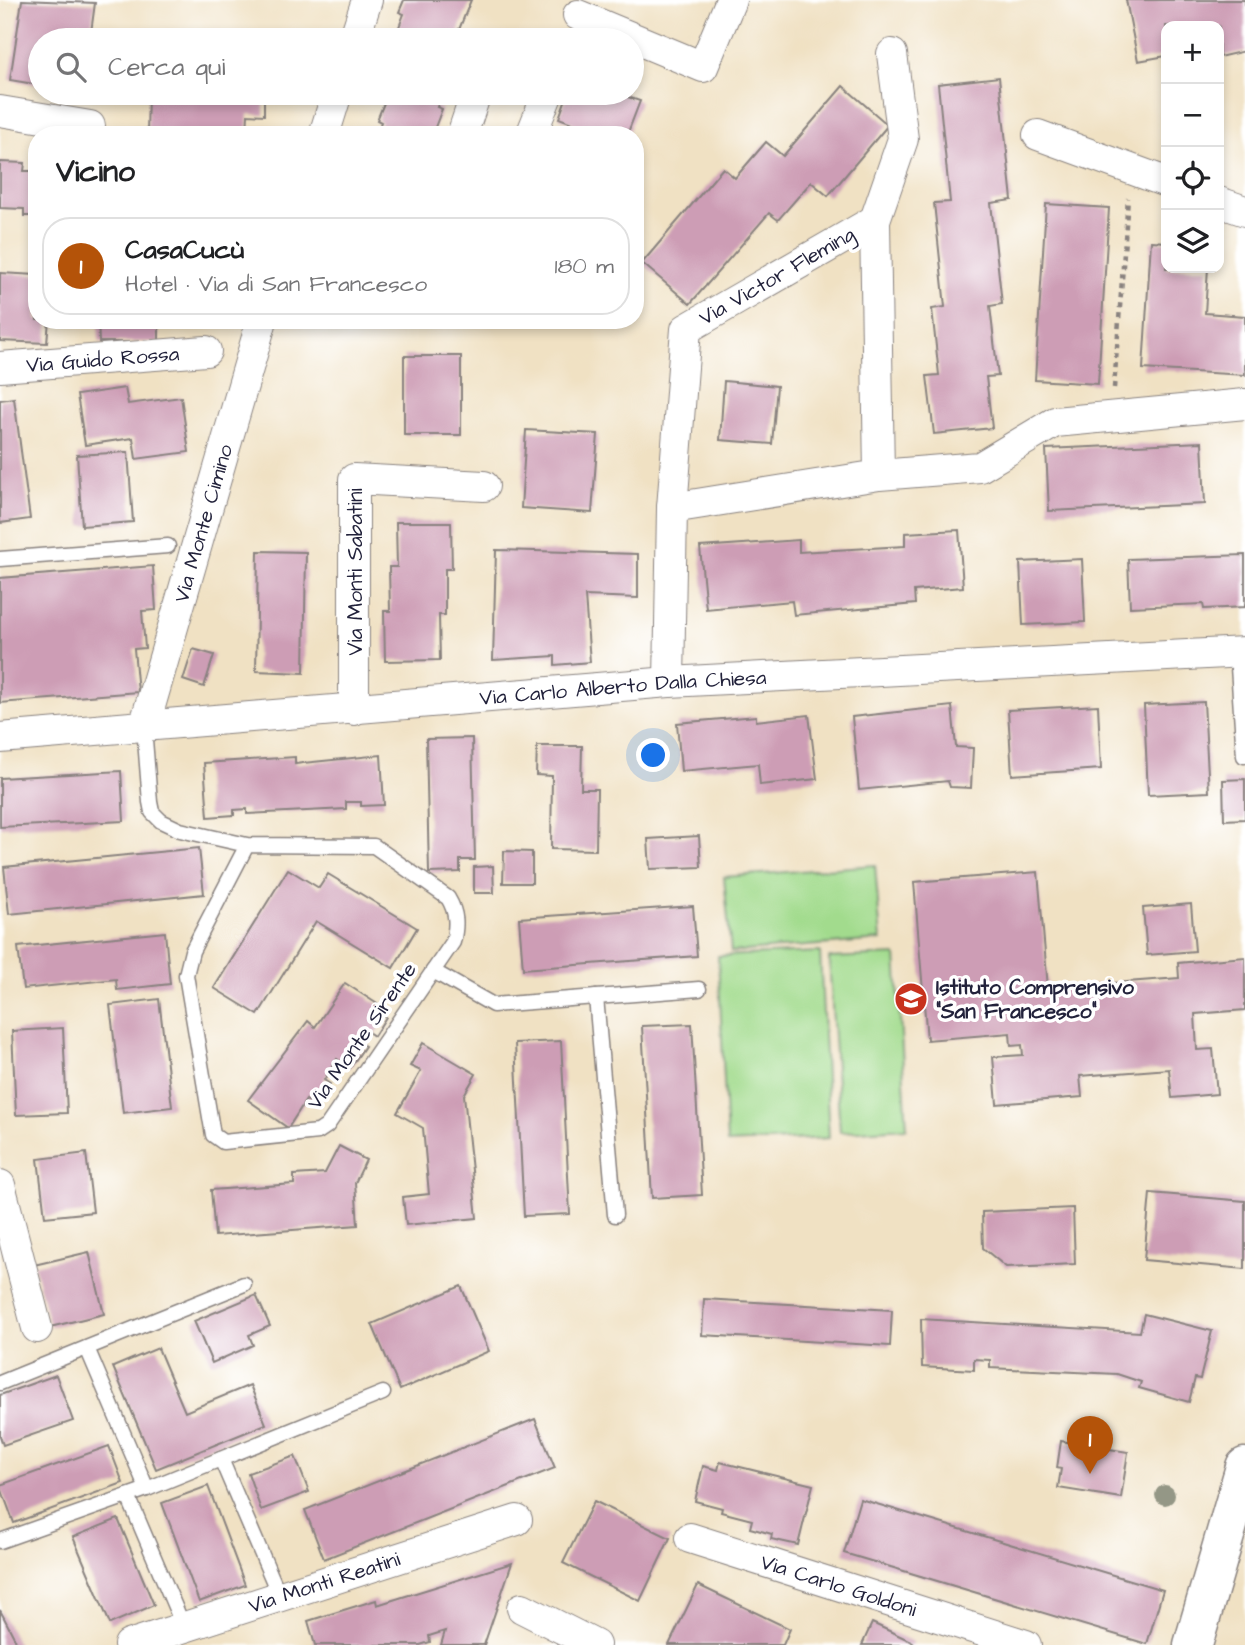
<!DOCTYPE html>
<html lang="it">
<meta charset="utf-8">
<style>
:root{--surface:#fff;--page:#f2f2f2;--text:#202124;--muted:#757577;--line:#e0e0e0;--accent:#b45309}
body{margin:0;font-family:"Architects Daughter",sans-serif;background:var(--page);color:var(--text)}
.controls{position:absolute;right:21px;top:21px;display:grid;overflow:hidden;border-radius:14px;box-shadow:0 4px 10px #0003}
.controls button{width:63px;height:63px;display:grid;place-items:center;padding:0;border:0;border-bottom:2px solid var(--line);background:var(--surface);color:var(--text);font:35px sans-serif}
.you{position:absolute;left:654px;top:756px;width:24px;height:24px;margin:-18px;border:5px solid #fff;border-radius:50%;background:#1a73e8;box-shadow:0 0 0 10px #1a73e833}
.badge{display:grid;place-items:center;width:46px;height:46px;border-radius:50%;background:var(--accent);color:#fff;font-size:23px;font-weight:700}
.pin{position:absolute;translate:-50% -58px;filter:drop-shadow(0 2px 4px #0008)}
.pin::after{content:'';position:absolute;top:37px;width:24px;height:21px;background:inherit;clip-path:polygon(0 0,100% 0,50% 100%)}
.list{margin:0;padding:0;list-style:none}
h2{display:flex;justify-content:space-between;align-items:center;height:91px;margin:0;padding:0 28px;font-size:30px}
h2 small{font-size:23px;font-weight:400;color:var(--muted)}
.list li{display:grid;grid-template-columns:46px 1fr auto;gap:21px;align-items:center;box-sizing:border-box;height:98px;margin:0 14px 14px;padding:0 14px;border:2px solid var(--line);border-radius:28px}
.list b{display:block;font-size:26px;white-space:nowrap}
.list p{margin:0;font-size:23px;white-space:nowrap;color:var(--muted)}
.list em{font-size:23px;font-style:normal;color:var(--muted)}
.icon{flex:none;width:38px;height:38px;fill:none;stroke:currentColor;stroke-width:2;stroke-linecap:round;stroke-linejoin:round}
.map{position:relative;flex:none;width:1245px;height:1645px;overflow:hidden}
.search{position:absolute;background:var(--surface);box-shadow:0 4px 10px #0003;left:28px;top:28px;width:616px;height:77px;display:flex;align-items:center;gap:18px;box-sizing:border-box;padding:0 24px;border-radius:38px;color:var(--muted);font-size:26px}
.panel{position:absolute;background:var(--surface);box-shadow:0 4px 10px #0003;left:28px;top:126px;width:616px;height:203px;border-radius:28px}
.map>svg:first-child{display:block}
.green{fill:#a2db8d;stroke:#627e64;stroke-width:2}
.building{fill:#cd9db5}
.lines{fill:none;stroke-linecap:round;stroke-linejoin:round}
.lane-casing{stroke:#89827f;stroke-width:17}
.street-casing{stroke:#89827f;stroke-width:32}
.secondary-casing{stroke:#89827f;stroke-width:41}
.path{stroke:#89827f;stroke-width:4.5;stroke-dasharray:5 5;stroke-linecap:butt}
.lane{stroke:#fff;stroke-width:14}
.street{stroke:#fff;stroke-width:30}
.secondary{stroke:#fff;stroke-width:38}
.tree{fill:#949786}
.labels{text-anchor:middle;dominant-baseline:central;stroke-width:7;stroke-linejoin:round;paint-order:stroke}
.street-label{font-size:21px;fill:#22223b;stroke:#fff}
.poi-label{font-size:21px;font-weight:bold;fill:#22223b;stroke:#fff;text-anchor:start}
</style>
<div class="map">
<svg width="1245" height="1645" viewBox="0 0 1245 1645">
<rect width="100%" height="100%" fill="#fff"/>
<filter id="ink" filterUnits="userSpaceOnUse"><feTurbulence type="fractalNoise" baseFrequency=".0143" numOctaves="2"/><feDisplacementMap in="SourceGraphic" scale="14" xChannelSelector="R" yChannelSelector="G"/><feConvolveMatrix kernelMatrix="1 2 1 2 8 2 1 2 1" color-interpolation-filters="sRGB"/></filter>
<filter id="wash" filterUnits="userSpaceOnUse"><feTurbulence type="fractalNoise" baseFrequency=".00686" numOctaves="4" result="noise"/><feDisplacementMap in="SourceGraphic" scale="28" xChannelSelector="R" yChannelSelector="G"/><feGaussianBlur stdDeviation="1.57" result="paint"/><feColorMatrix in="noise" values="0 0 0 0 0 0 0 0 0 0 0 0 0 0 0 0 0 1.4 0 .05"/><feComposite in="paint" operator="in"/></filter>
<g filter="url(#wash)">
<rect width="100%" height="100%" fill="#f0e1c3"/>
<g class="green">
<polygon points="875,865 881,940 731,952 724,877"/>
<polygon points="820,952 829,1138 727,1143 718,956"/>
<polygon points="896,955 907,1128 840,1132 829,958"/>
</g>
<g id="blocks">
<g class="building">
<polygon points="22,0 95,3 90,40 40,40 40,85 10,80"/>
<polygon points="404,0 471,0 458,32 462,33 459,40 394,40 404,14 399,12"/>
<polygon points="1126,0 1245,0 1245,51 1219,57 1219,26 1166,26 1166,56 1138,61"/>
<polygon points="999,77 1012,200 991,203 1002,304 990,306 998,376 986,377 992,428 934,434 927,376 939,375 932,309 945,307 934,203 950,202 938,84"/>
<polygon points="843,86 888,125 828,196 811,182 778,220 769,213 690,304 642,263 723,168 735,178 766,142 783,156"/>
<polygon points="148,93 245,93 245,97 264,98 264,115 248,114 247,134 147,135"/>
<polygon points="388,93 443,93 437,107 442,109 432,135 376,135 381,122 377,120"/>
<polygon points="568,93 626,93 625,96 640,101 627,135 616,131 614,135 602,135 559,118"/>
<polygon points="0,162 25,163 24,171 37,171 37,216 24,216 24,209 0,208"/>
<polygon points="1046,204 1109,208 1098,384 1035,380"/>
<polygon points="1151,241 1166,242 1166,268 1208,268 1205,313 1245,316 1245,375 1143,369"/>
<polygon points="0,273 37,275 37,320 49,320 47,343 0,341"/>
<polygon points="98,320 159,320 159,342 99,342"/>
<rect x="404" y="356" width="57" height="79"/>
<polygon points="724,381 777,386 772,444 720,440"/>
<polygon points="125,388 128,404 181,397 189,452 136,459 133,438 85,445 77,395"/>
<polygon points="14,398 30,519 0,523 0,400"/>
<polygon points="526,430 598,434 592,513 521,508"/>
<polygon points="1202,442 1205,504 1049,511 1046,449"/>
<polygon points="128,452 133,522 82,526 77,455"/>
<polygon points="396,522 451,522 452,569 445,569 445,615 439,615 440,660 385,661 384,611 390,611 389,567 397,567"/>
<polygon points="959,530 963,587 914,591 915,604 794,615 792,601 706,609 700,547 799,540 799,552 905,546 905,533"/>
<polygon points="496,550 638,554 638,598 585,596 590,662 555,665 555,656 493,660"/>
<polygon points="258,551 306,552 304,673 256,671"/>
<polygon points="1245,555 1245,607 1204,609 1203,604 1130,607 1128,559"/>
<polygon points="1082,559 1085,622 1023,625 1020,562"/>
<polygon points="153,566 156,610 142,611 145,648 134,649 138,692 0,703 0,578"/>
<polygon points="193,649 214,655 204,687 183,680"/>
<polygon points="1204,702 1209,792 1148,795 1144,705"/>
<polygon points="1098,705 1101,769 1012,775 1008,710"/>
<polygon points="952,706 956,747 973,748 971,788 950,787 948,781 859,790 852,717"/>
<polygon points="809,715 817,779 760,785 758,764 681,771 677,723 756,716 756,721"/>
<polygon points="472,738 475,860 460,860 460,872 429,873 426,739"/>
<polygon points="537,746 582,746 581,789 597,789 596,850 551,849 552,776 536,775"/>
<polygon points="381,755 384,805 361,806 361,802 346,802 346,809 247,814 247,809 234,810 234,815 208,817 204,763 295,757 295,764 303,763"/>
<polygon points="121,771 124,821 0,827 0,778"/>
<polygon points="1245,779 1245,819 1224,820 1223,780"/>
<polygon points="699,836 701,867 650,869 648,839"/>
<polygon points="199,848 204,894 9,914 4,867"/>
<polygon points="504,851 532,852 532,883 503,883"/>
<polygon points="493,866 494,893 474,893 474,867"/>
<polygon points="288,869 319,888 328,874 417,928 393,968 316,921 258,1015 214,988"/>
<polygon points="1038,872 1048,988 1179,978 1178,963 1245,957 1245,1010 1195,1014 1197,1050 1213,1049 1217,1094 1172,1098 1169,1069 1080,1076 1082,1097 997,1104 993,1057 1023,1055 1022,1045 1011,1046 1010,1033 927,1040 914,882"/>
<polygon points="1191,904 1195,951 1147,955 1143,908"/>
<polygon points="693,906 697,956 523,969 519,918"/>
<polygon points="165,932 170,984 117,990 116,979 23,989 18,947"/>
<polygon points="345,983 385,1009 382,1014 386,1017 374,1036 368,1032 360,1043 365,1046 350,1068 337,1059 324,1080 330,1084 315,1106 306,1100 288,1128 248,1100 308,1021 315,1027"/>
<polygon points="159,999 172,1107 123,1113 110,1005"/>
<polygon points="692,1024 702,1195 652,1198 642,1026"/>
<polygon points="63,1028 67,1113 16,1115 12,1031"/>
<polygon points="561,1041 570,1214 524,1216 515,1043"/>
<polygon points="423,1043 476,1074 464,1095 477,1218 406,1225 403,1197 429,1194 423,1128 397,1113 421,1071 410,1066"/>
<polygon points="339,1146 366,1160 355,1183 358,1225 215,1236 211,1190 294,1184 294,1175 325,1173"/>
<polygon points="86,1153 93,1212 45,1217 38,1159"/>
<polygon points="1150,1193 1245,1201 1245,1269 1144,1260"/>
<polygon points="1073,1208 1075,1264 1006,1267 983,1248 982,1212"/>
<polygon points="89,1252 104,1314 50,1327 34,1265"/>
<polygon points="461,1286 489,1351 400,1390 372,1324"/>
<polygon points="256,1295 270,1326 249,1335 253,1345 212,1363 194,1321"/>
<polygon points="704,1299 892,1310 890,1346 702,1335"/>
<polygon points="1144,1314 1212,1331 1200,1379 1195,1378 1189,1402 1139,1388 1141,1382 1117,1374 990,1368 990,1360 974,1359 974,1370 922,1367 921,1319 1140,1332"/>
<polygon points="158,1348 185,1412 250,1385 266,1424 156,1469 113,1367"/>
<polygon points="56,1375 73,1421 3,1445 0,1436 0,1395"/>
<polygon points="535,1419 555,1468 324,1559 305,1510"/>
<polygon points="1061,1441 1128,1452 1121,1498 1058,1488 1061,1469 1057,1468"/>
<polygon points="109,1446 123,1483 14,1523 0,1485"/>
<polygon points="295,1456 309,1492 261,1510 248,1473"/>
<polygon points="720,1462 813,1485 798,1545 771,1539 772,1534 750,1528 752,1520 721,1512 722,1508 695,1501 703,1466 718,1470"/>
<polygon points="208,1486 245,1585 199,1602 162,1503"/>
<polygon points="860,1499 1163,1590 1147,1644 844,1553"/>
<polygon points="594,1501 670,1538 640,1601 563,1563"/>
<polygon points="118,1519 154,1605 110,1624 73,1537"/>
<polygon points="512,1563 484,1645 441,1645 445,1631 429,1636 430,1642 420,1645 315,1645 308,1621 376,1600 377,1605"/>
<polygon points="698,1585 790,1629 783,1645 669,1645"/>
<polygon points="0,1610 18,1645 0,1645"/>
<polygon points="872,1623 913,1642 911,1645 862,1645"/>
</g>
</g>
</g>
<g filter="url(#ink)">
<use href="#blocks" fill-opacity="0" stroke="#89827f" stroke-width="2"/>
<g class="lines">
<defs>
<g id="lane">
<polyline points="0,559 168,546"/>
<polyline points="1237,652 1244,756"/>
<path d="M144 727 150 802 152 812 161 821 180 830 247 845 374 846 448 898C457 913 457 925 453 942L327 1126 318 1132 223 1142 213 1135 186 975 192 951 247 845"/>
<polyline points="433,971 493,1005 699,989"/>
<polyline points="596,997 615,1215"/>
<polyline points="87,1348 147,1489"/>
<polyline points="0,1383 244,1284"/>
<polyline points="221,1459 280,1597"/>
<polyline points="128,1496 184,1628"/>
<polyline points="0,1541 147,1489 383,1393"/>
</g>
<g id="street">
<polyline points="578,15 703,67 731,0"/>
<polyline points="354,40 367,0"/>
<polyline points="0,111 90,126"/>
<polyline points="324,135 337,93"/>
<polyline points="462,135 476,93"/>
<polyline points="531,135 548,93"/>
<polyline points="1038,135 1166,182"/>
<polyline points="1219,202 1245,211"/>
<polyline points="875,220 903,139 892,54"/>
<path id="s1" d="M0 367 206 351"/>
<polyline points="879,475 875,220 686,329 672,508 879,475 980,467 1055,422 1245,404"/>
<polyline points="669,682 672,508"/>
<polyline points="354,710 354,479 484,486"/>
<path id="s2" d="M144 727 262 320"/>
<path id="s3" d="M0 738 669 682 1245 652"/>
<polyline points="0,1185 37,1328"/>
<path id="s4" d="M690 1538 1026 1645"/>
<polyline points="522,1608 595,1645"/>
<path id="s5" d="M129 1645 517 1520"/>
</g>
<polyline id="secondary" points="1193,1645 1245,1467"/>
</defs>
<use href="#lane" class="lane-casing"/>
<use href="#street" class="street-casing"/>
<use href="#secondary" class="secondary-casing"/>
<polyline class="path" points="1114,388 1128,198"/>
<use href="#lane" class="lane"/>
<use href="#street" class="street"/>
<use href="#secondary" class="secondary"/>
</g>
<circle class="tree" cx="1165" cy="1495" r="10"/>
</g>
<defs>
<symbol id="school-disc" viewBox="-11 -11 22 22"><circle r="9.5" fill="#c8321e" stroke="#fff"/><path d="M0-5L7-2L0 1L-7-2ZM-4 1L0 2.5L4 1V4Q0 6-4 4Z" fill="#fff"/></symbol>
</defs>
<g fill-rule="evenodd">
<use href="#school-disc" x="892" y="980" width="38" height="38"/>
</g>
<g class="labels">
<g class="street-label">
<text transform="translate(777 276) rotate(-30)">Via Victor Fleming</text>
<text stroke="none"><textPath href="#s1" startOffset="103">Via Guido Rossa</textPath></text>
<text stroke="none"><textPath href="#s2" startOffset="212">Via Monte Cimino</textPath></text>
<text transform="translate(355 572) rotate(-90)">Via Monti Sabatini</text>
<text stroke="none"><textPath href="#s3" startOffset="625">Via Carlo Alberto Dalla Chiesa</textPath></text>
<text transform="translate(362 1036) rotate(-55)">Via Monte Sirente</text>
<text stroke="none"><textPath href="#s5" startOffset="205">Via Monti Reatini</textPath></text>
<text stroke="none"><textPath href="#s4" startOffset="156">Via Carlo Goldoni</textPath></text>
</g>
<g class="poi-label">
<text x="936" y="987">Istituto Comprensivo<tspan x="936" dy="24">“San Francesco”</tspan></text>
</g>
</g>
</svg>
<div class="controls">
<button>+</button>
<button>−</button>
<button><svg class="icon" aria-label="locate" viewBox="0 0 24 24"><circle cx="12" cy="12" r="6"/><path d="M12 2v4M12 18v4M2 12h4M18 12h4"/></svg></button>
<button><svg class="icon" aria-label="layers" viewBox="0 0 24 24"><path d="M12 4l9 5-9 5-9-5zM3 14l9 5 9-5"/></svg></button>
</div>
<div class="you"></div>
<div class="pin badge" style="left:1090px;top:1474px">1</div>
<div class="search"><svg class="icon" aria-label="search" viewBox="0 0 24 24"><circle cx="10" cy="10" r="6"/><path d="M15 15l6 6"/></svg>Cerca qui</div>
<section class="panel">
<h2>Vicino<small></small></h2>
<ul class="list">
<li><span class="badge">1</span><div><b>CasaCucù</b><p>Hotel · Via di San Francesco</p></div><em>180 m</em></li>
</ul>
</section>
</div>
